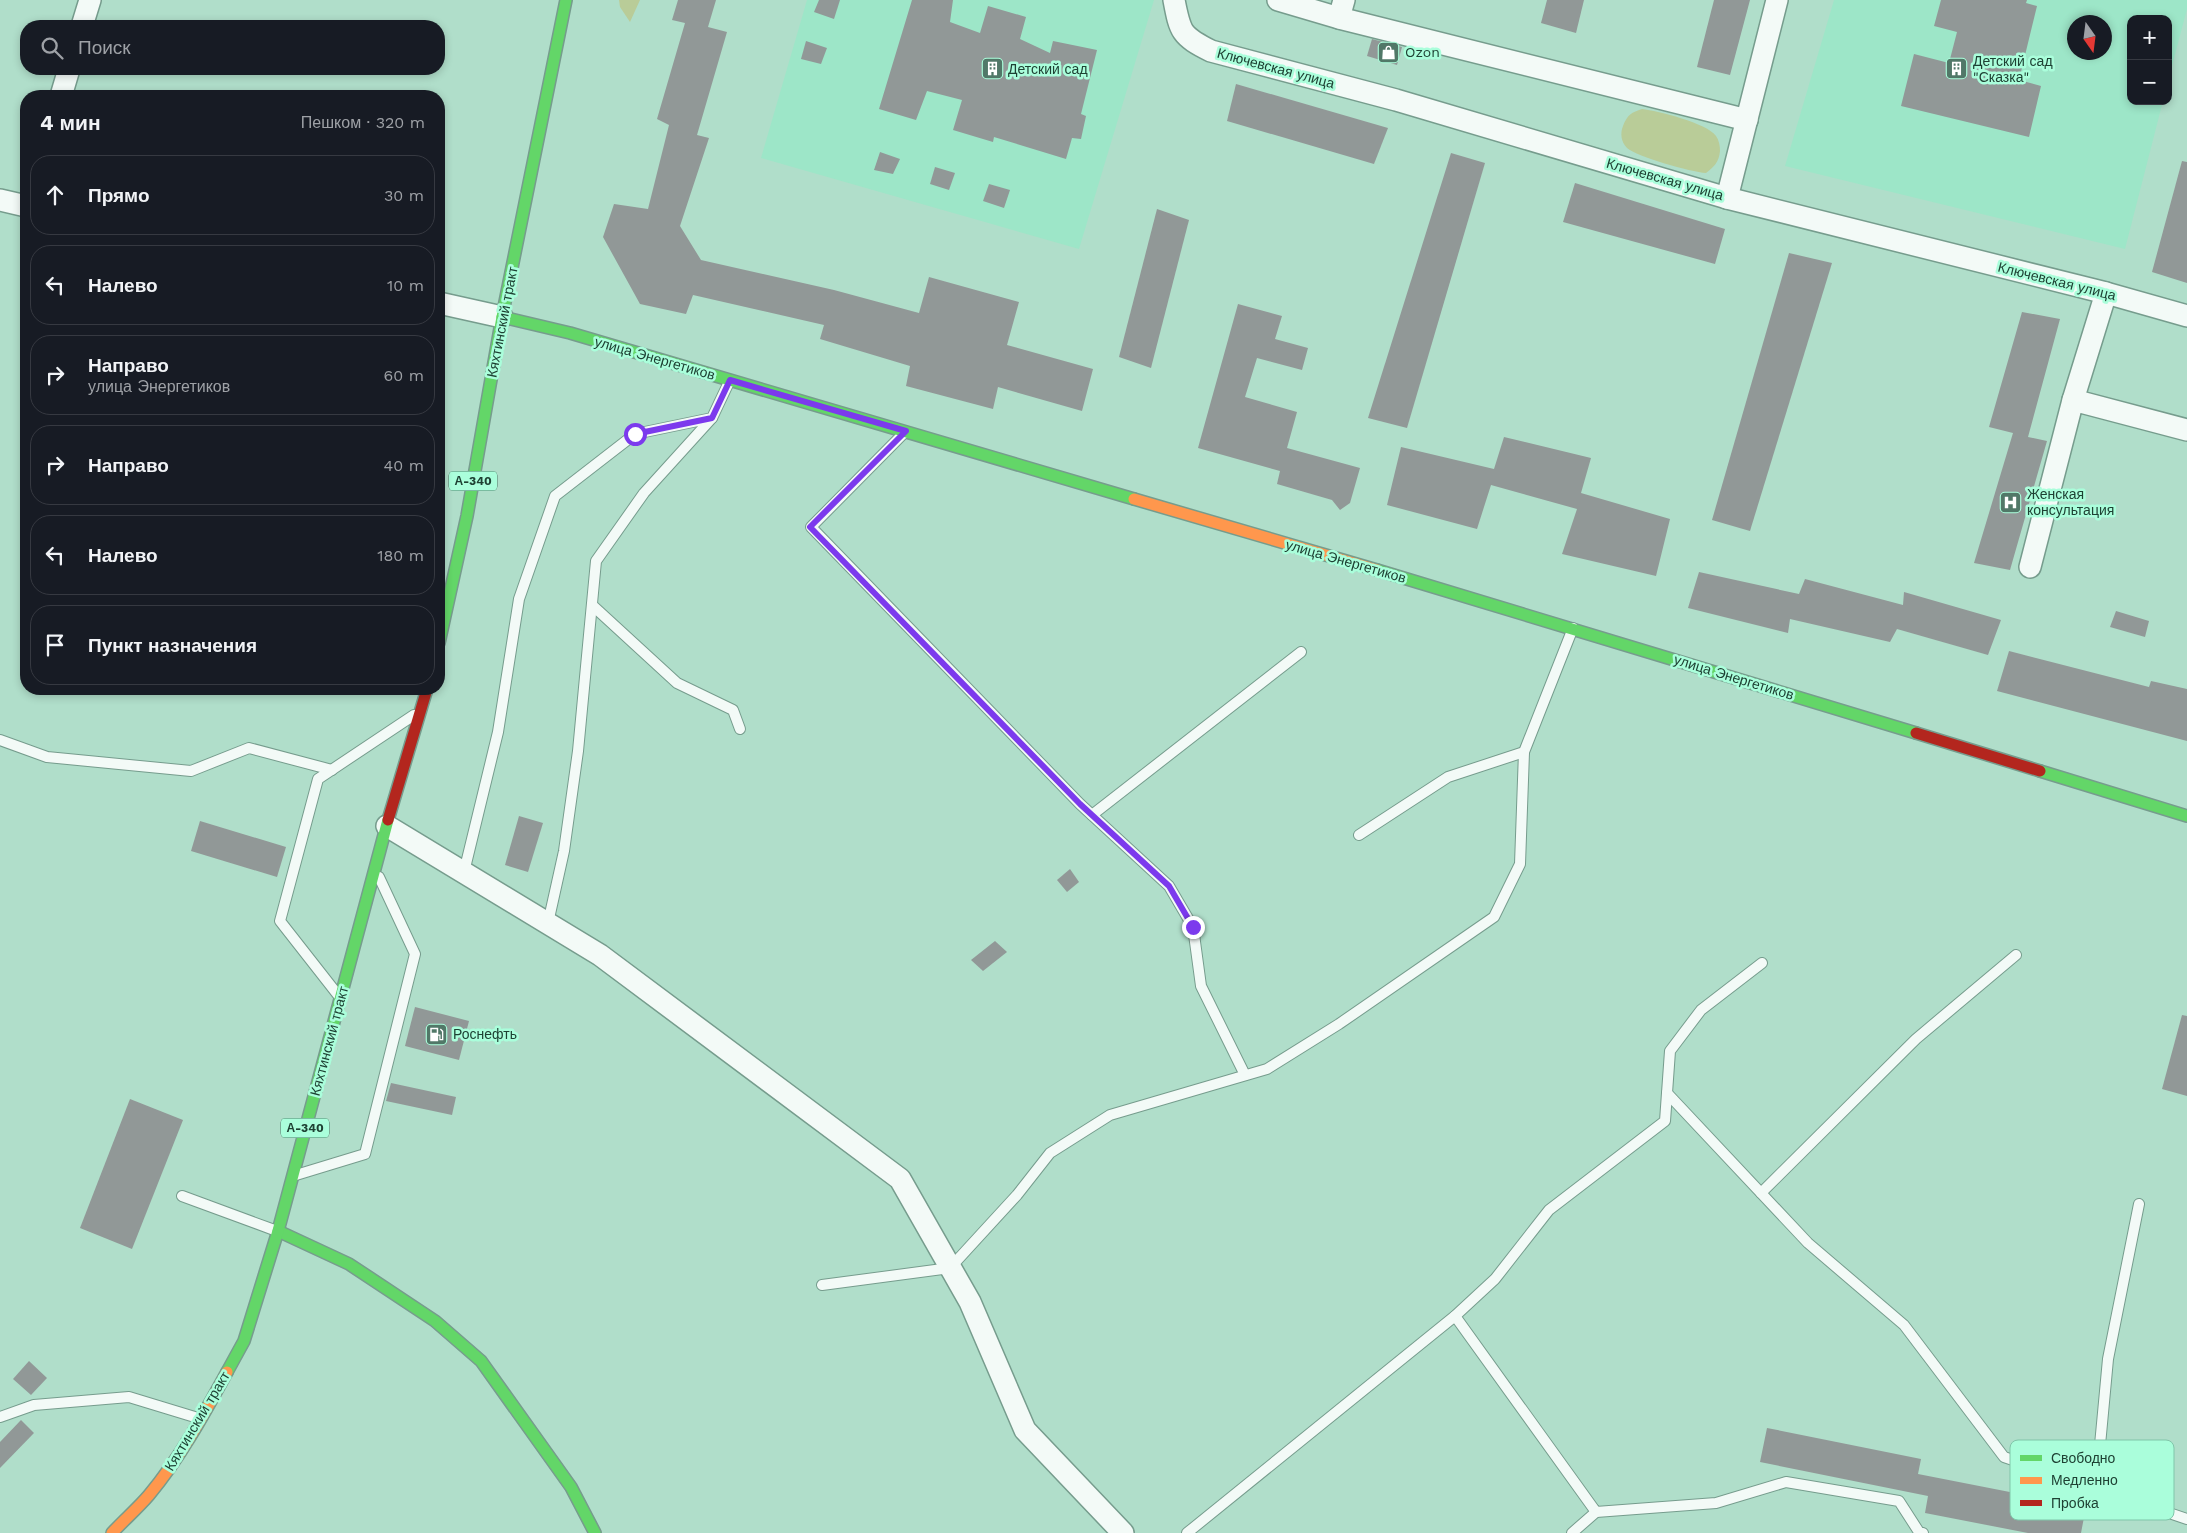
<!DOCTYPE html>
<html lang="ru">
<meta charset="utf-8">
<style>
:root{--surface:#171b24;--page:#242831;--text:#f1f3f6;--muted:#9ea1a6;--line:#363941}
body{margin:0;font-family:"Work Sans",sans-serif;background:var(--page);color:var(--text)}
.controls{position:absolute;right:15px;top:15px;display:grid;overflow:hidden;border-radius:10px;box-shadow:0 2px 8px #0003}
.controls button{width:45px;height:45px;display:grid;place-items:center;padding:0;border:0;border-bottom:1px solid var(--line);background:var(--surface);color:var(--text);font:25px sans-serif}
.compass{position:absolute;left:2067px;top:15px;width:45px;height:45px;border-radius:50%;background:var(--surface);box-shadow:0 2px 8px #0003;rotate:166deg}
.stop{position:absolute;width:15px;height:15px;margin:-11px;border:4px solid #7c3aed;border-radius:50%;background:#fff}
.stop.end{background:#7c3aed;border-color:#fff;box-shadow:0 1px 5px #0008}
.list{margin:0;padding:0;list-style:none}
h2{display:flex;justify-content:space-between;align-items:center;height:65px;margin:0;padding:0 20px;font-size:21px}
h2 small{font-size:16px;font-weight:400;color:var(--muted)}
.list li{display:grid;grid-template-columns:32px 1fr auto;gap:15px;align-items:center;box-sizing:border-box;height:80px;margin:0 10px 10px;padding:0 10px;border:1px solid var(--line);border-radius:20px}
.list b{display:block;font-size:19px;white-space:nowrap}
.list p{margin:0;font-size:16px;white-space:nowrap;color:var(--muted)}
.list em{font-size:16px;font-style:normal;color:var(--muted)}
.icon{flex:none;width:28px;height:28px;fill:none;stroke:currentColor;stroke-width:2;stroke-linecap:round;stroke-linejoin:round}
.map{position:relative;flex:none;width:2187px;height:1533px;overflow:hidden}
.search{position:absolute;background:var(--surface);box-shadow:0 2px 8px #0003;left:20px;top:20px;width:425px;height:55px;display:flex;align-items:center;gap:12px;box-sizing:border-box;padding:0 18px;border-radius:20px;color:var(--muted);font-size:19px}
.panel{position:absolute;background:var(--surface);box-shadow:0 2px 8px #0003;left:20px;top:90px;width:425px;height:605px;border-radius:20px}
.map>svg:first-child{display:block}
.built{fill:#9de6c8;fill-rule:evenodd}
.green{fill:#b9cc98}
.building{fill:#919897}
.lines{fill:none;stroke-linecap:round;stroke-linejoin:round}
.lane-casing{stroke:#769c8d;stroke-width:12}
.street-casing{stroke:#769c8d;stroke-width:24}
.fast-casing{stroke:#769c8d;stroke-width:14}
.slow-casing{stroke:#769c8d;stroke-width:14}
.jam-casing{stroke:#769c8d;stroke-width:14}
.lane{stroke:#f3faf7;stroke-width:10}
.street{stroke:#f3faf7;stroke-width:21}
.fast{stroke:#63d668;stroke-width:11}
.slow{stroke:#ff974d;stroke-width:11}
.jam{stroke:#b3261e;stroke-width:11}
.route{stroke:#7c3aed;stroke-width:6}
.labels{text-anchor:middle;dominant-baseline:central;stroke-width:5;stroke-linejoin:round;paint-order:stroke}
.shield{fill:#aafedb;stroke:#487a65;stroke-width:1}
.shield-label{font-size:12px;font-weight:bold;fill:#1e4133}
.poi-label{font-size:14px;fill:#1e4133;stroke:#aafedb;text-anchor:start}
.street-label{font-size:14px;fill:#1e4133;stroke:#aafedb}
.key{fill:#aafedb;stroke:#80c5a9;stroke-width:1}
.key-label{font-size:14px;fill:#1e4133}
</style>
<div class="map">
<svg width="2187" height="1533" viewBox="0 0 2187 1533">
<rect width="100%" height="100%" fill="#b0deca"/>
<g class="built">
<polygon points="807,0 1154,0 1079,249 761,158"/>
<path d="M1834 0H2187V9L2168 81V19H2131V101H2163L2125 249 1785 166ZM2074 22H2104V52H2074Z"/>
</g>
<g class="green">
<polygon points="619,0 640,0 630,22 620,7"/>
<path d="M1642 109C1658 111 1707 123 1716 136 1719 140 1720 146 1720 151 1719 162 1714 167 1706 173 1691 172 1637 157 1627 148 1621 142 1620 133 1623 126 1627 115 1632 112 1642 109Z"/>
</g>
<g class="building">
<polygon points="678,0 716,0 708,27 727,32 697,135 709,138 680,226 701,260 834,290 919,313 929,277 1019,302 1007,345 1093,369 1082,411 998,387 993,409 906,386 910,366 820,339 824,325 693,295 686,314 640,304 603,237 614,204 648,209 669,125 657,119 685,23 672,20"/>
<polygon points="819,0 840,0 834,19 814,12"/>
<polygon points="912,0 953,0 950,22 980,33 988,6 1026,17 1020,39 1050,53 1053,41 1097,50 1081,114 1086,116 1081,139 1072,138 1066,159 994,137 993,142 953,130 962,100 927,91 916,120 879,109"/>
<polygon points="1547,0 1584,0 1576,33 1541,23"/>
<polygon points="1714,0 1750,0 1730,75 1697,67"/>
<polygon points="1941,0 2027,0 2026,3 2037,6 2019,80 2041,86 2029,137 1901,106 1914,54 1949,63 1957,32 1934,26"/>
<polygon points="1372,39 1402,47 1397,65 1367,56"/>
<polygon points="806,41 827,48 821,64 801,59"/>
<polygon points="1236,84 1388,128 1374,164 1227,121"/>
<polygon points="880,152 900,159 893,174 874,170"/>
<polygon points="1451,153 1485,163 1407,428 1368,418"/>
<polygon points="2182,161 2187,162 2187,283 2152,272"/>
<polygon points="935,167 955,173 949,190 930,184"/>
<polygon points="1575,183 1725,229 1715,264 1563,222"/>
<polygon points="989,184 1010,190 1004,208 983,201"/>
<polygon points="1157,209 1189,220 1151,368 1119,357"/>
<polygon points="1789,253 1832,263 1750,531 1712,520"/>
<polygon points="1238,304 1282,316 1275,339 1308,348 1302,370 1257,358 1245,397 1297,412 1287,448 1360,468 1350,503 1340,510 1332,500 1277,484 1280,471 1198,448"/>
<polygon points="2022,312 2060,319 2028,437 2047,441 2010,570 1974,563 2013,433 1989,427"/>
<polygon points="1504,437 1591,458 1581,493 1670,519 1656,576 1562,554 1577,509 1491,485 1477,529 1387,505 1401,447 1494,469"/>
<polygon points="1699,572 1799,594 1805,579 1903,605 1904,592 2001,620 1988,655 1897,629 1890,642 1790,619 1788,633 1688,608"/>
<polygon points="2116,611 2149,621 2145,637 2110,627"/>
<polygon points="2009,651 2149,687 2151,681 2187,689 2187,741 1997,691"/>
<polygon points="519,816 543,823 528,872 505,865"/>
<polygon points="200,821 286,847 277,877 191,851"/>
<polygon points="1070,869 1079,882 1067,892 1057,880"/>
<polygon points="995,941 1007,952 983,971 971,960"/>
<polygon points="415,1007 469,1021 459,1060 405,1046"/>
<polygon points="2182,1015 2187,1016 2187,1096 2162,1089"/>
<polygon points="391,1083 456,1097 452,1115 386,1101"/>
<polygon points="130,1099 183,1120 132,1249 80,1228"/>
<polygon points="29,1361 47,1378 31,1395 13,1379"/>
<polygon points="21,1420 34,1433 0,1468 0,1442"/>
<polygon points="1767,1428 1921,1459 1918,1474 2086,1507 2081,1533 2028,1533 1925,1513 1928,1496 1760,1462"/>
</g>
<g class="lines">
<defs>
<g id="lane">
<polyline points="904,433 811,527 1080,804 1169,886 1193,927 1201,986 1245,1075"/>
<polyline points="592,605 677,683 733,710 740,729"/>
<polyline points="0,740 47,757 191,771 249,748 332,770"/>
<polyline points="1092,815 1301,652"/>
<polyline points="1359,835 1448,777 1524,752"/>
<polyline points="464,872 498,732 519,599 555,496 635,434 712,418 730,380"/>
<polyline points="548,923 564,851 578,751 596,561 644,493 712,418"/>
<polyline points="338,995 280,921 318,779 414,715"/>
<polyline points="1667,1093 1808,1243 1904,1325 2004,1457 2187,1519"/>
<polyline points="296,1175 365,1154 415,954 379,877"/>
<polyline points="1761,1193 1916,1039 2016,955"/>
<polyline points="182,1196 277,1231"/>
<polyline points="822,1285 950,1268 1017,1195 1050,1153 1110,1115 1267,1069 1339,1024 1494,917 1520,864 1524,752 1573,628"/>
<polyline points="1455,1316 1596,1512 1716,1503 1786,1482 1899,1501 1919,1532 1923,1533"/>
<polyline points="0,1417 34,1405 129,1397 198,1418"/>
<polyline points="2096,1488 2108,1359 2139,1204"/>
<polyline points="1187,1533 1455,1316 1495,1279 1549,1210 1665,1121 1670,1051 1701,1010 1762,963"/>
<polyline points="1572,1533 1596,1512"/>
</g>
<g id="street">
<path d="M1174 0C1180 32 1181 36 1211 51L1396 100 1727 198 2106 293 2187 316"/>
<polyline points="1278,0 1339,18 1747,120"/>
<polyline points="1339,18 1344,0"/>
<polyline points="82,26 90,0"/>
<polyline points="61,96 69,69"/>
<polyline points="1727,198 1777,0"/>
<polyline points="0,200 26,206"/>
<polyline points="439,303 502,317"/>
<polyline points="2073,400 2106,293"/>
<polyline points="2030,567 2073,400 2187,430"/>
<polyline points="387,826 600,955 900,1179 970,1302 1025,1430 1123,1533"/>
</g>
<g id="fast">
<polyline points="502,317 570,333 1134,499"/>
<polyline points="1377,570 1916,733"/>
<polyline points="439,643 467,516 502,317 566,0"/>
<polyline points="2040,771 2187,816"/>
<polyline points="278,1231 349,1264 435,1321 481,1361 571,1487 595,1533"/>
<polyline points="227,1372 244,1341 278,1231 388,820"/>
</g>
<g id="slow">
<polyline points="1134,499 1377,570"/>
<path d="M112 1533C124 1520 138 1508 149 1495 180 1458 204 1414 227 1372"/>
</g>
<g id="jam">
<polyline points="1916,733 2040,771"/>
<polyline points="388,820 427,689"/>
</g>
</defs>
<use href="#lane" class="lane-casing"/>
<use href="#street" class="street-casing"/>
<use href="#fast" class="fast-casing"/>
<use href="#slow" class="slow-casing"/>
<use href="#jam" class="jam-casing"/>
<use href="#lane" class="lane"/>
<use href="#street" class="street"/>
<use href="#fast" class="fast"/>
<use href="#slow" class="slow"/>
<use href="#jam" class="jam"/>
</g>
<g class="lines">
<polyline class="route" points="635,434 712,418 730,380 906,431 810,527 1080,804 1169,886 1193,927"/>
</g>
<defs>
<symbol id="shop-square" viewBox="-11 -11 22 22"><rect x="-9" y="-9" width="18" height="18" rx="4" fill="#517868" stroke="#aafedb"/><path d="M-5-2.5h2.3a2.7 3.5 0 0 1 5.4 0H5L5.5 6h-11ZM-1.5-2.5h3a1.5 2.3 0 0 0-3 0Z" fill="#fff"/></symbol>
<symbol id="building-square" viewBox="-11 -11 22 22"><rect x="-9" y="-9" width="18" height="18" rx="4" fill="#517868" stroke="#aafedb"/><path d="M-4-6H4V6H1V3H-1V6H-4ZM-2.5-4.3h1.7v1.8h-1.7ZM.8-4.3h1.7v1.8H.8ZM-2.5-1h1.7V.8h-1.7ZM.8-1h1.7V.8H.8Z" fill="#fff"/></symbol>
<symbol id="hospital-square" viewBox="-11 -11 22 22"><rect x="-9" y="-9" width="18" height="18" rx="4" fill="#517868" stroke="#aafedb"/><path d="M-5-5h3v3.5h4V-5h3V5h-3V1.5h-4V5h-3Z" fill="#fff"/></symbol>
<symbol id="fuel-square" viewBox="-11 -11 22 22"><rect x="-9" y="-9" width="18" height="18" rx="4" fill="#517868" stroke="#aafedb"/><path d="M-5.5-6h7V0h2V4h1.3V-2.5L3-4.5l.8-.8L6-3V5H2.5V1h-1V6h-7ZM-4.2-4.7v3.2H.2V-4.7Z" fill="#fff"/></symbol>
</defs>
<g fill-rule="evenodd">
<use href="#shop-square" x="1376" y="40" width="25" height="25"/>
<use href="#building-square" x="980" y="56" width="25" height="25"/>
<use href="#building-square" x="1944" y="56" width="25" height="25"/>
<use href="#hospital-square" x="1998" y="490" width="25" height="25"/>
<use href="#fuel-square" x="424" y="1022" width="25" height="25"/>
</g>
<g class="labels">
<g class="shield">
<rect x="449" y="471.5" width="48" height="19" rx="4"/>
<rect x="281" y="1118.5" width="48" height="19" rx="4"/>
</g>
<g class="shield-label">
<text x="473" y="481">А-340</text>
<text x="305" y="1128">А-340</text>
</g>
<g class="poi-label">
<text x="1405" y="52">Ozon</text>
<text x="1973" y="61">Детский сад<tspan x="1973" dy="16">"Сказка"</tspan></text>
<text x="1008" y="69">Детский сад</text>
<text x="2027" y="494">Женская<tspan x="2027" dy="16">консультация</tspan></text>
<text x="453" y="1034">Роснефть</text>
</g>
<g class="street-label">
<text transform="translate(1276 68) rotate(15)">Ключевская улица</text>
<text transform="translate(1665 179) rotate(16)">Ключевская улица</text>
<text transform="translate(2057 281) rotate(14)">Ключевская улица</text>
<text transform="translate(502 322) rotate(-79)">Кяхтинский тракт</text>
<text transform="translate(655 358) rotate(16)">улица Энергетиков</text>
<text transform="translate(1346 561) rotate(16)">улица Энергетиков</text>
<text transform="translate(1734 677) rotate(17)">улица Энергетиков</text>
<text transform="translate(329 1041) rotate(-75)">Кяхтинский тракт</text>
<text transform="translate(197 1421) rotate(-59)">Кяхтинский тракт</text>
</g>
</g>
<rect x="2010" y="1440" width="164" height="80" rx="8" class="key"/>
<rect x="2020" y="1455" width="22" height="6" fill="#63d668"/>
<rect x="2020" y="1477" width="22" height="7" fill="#ff974d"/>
<rect x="2020" y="1500" width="22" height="6" fill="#b3261e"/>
<g class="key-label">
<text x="2051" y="1463">Свободно</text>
<text x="2051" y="1485">Медленно</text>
<text x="2051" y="1508">Пробка</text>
</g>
</svg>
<div class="controls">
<button>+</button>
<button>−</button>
</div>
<svg class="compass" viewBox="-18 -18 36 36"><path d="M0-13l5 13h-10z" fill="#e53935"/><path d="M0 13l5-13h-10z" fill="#9ea1a6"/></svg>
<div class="stop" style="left:635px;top:434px"></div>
<div class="stop end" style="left:1193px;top:927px"></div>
<div class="search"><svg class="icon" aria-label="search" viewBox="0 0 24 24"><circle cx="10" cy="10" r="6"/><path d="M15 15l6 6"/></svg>Поиск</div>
<section class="panel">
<h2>4 мин<small>Пешком · 320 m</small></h2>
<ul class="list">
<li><svg class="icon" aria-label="ahead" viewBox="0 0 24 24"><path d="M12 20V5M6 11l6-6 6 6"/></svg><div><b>Прямо</b></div><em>30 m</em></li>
<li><svg class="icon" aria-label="left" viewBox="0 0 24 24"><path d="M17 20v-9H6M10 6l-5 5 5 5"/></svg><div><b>Налево</b></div><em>10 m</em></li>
<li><svg class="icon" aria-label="right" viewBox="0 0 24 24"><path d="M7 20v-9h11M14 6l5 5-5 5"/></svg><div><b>Направо</b><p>улица Энергетиков</p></div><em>60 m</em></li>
<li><svg class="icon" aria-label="right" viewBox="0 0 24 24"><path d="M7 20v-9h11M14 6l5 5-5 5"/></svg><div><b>Направо</b></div><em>40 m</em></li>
<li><svg class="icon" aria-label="left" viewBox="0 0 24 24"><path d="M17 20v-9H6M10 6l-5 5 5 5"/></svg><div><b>Налево</b></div><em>180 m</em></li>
<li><svg class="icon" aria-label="arrive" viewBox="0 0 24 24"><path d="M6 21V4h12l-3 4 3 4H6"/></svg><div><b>Пункт назначения</b></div></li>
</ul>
</section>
</div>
